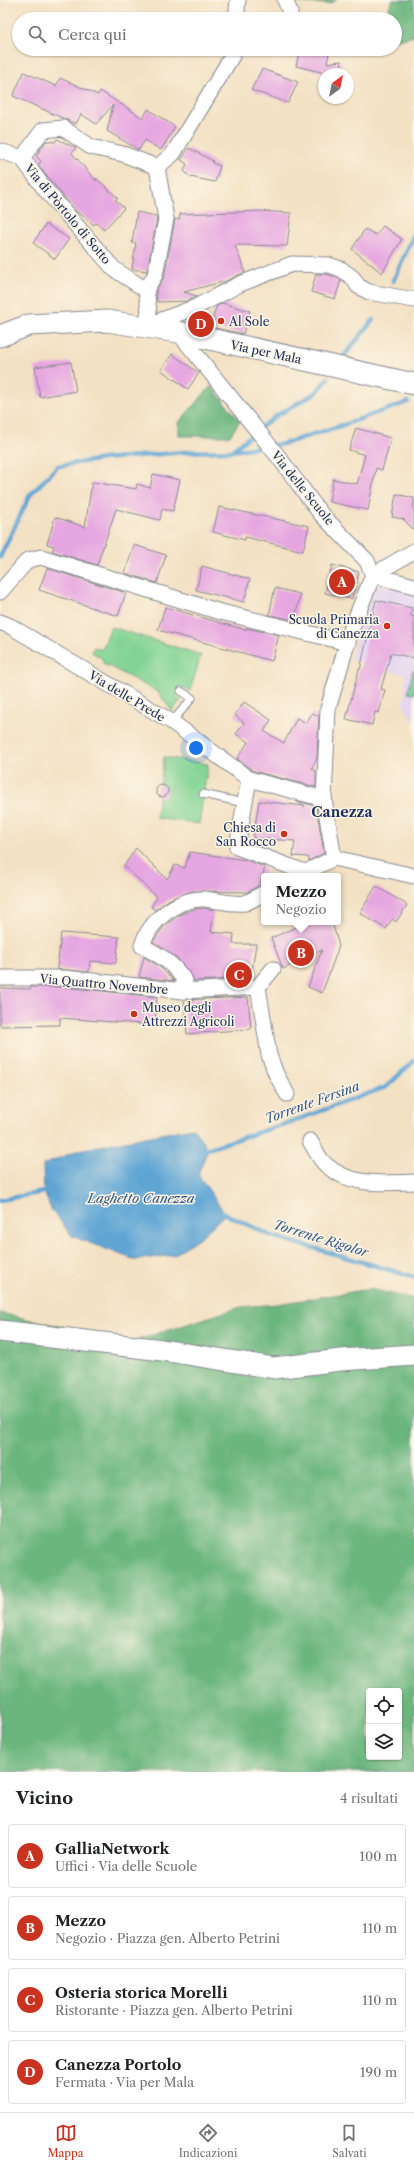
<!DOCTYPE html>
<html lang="it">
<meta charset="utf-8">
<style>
:root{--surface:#fff;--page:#f6f6f6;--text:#202124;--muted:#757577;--line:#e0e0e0;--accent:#c8321e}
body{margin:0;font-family:"Libre Caslon Text",serif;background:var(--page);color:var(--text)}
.controls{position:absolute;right:12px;bottom:12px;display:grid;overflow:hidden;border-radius:4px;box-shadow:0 1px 3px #0004}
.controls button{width:36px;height:36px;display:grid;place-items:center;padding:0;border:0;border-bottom:1px solid var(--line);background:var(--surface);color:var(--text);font:20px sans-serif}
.compass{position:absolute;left:318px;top:68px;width:36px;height:36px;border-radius:50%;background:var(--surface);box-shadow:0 1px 3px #0004;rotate:33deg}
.you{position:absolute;left:196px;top:748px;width:14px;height:14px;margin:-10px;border:3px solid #fff;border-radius:50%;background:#1a73e8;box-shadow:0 0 0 6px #1a73e833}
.badge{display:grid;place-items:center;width:26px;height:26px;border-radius:50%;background:var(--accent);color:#fff;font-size:13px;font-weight:700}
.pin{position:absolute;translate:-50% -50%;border:2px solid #fff;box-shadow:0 1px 4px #0006}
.popup{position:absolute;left:261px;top:873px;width:80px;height:52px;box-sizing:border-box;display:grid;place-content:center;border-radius:4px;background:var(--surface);filter:drop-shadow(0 1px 3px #0005);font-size:13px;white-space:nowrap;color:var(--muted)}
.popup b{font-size:15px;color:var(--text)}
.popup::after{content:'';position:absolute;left:50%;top:100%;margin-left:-8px;border:8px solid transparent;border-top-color:var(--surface)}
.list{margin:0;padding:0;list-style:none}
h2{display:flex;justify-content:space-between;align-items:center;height:52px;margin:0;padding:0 16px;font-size:17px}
h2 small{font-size:13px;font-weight:400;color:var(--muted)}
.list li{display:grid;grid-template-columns:26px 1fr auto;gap:12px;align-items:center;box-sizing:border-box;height:64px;margin:0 8px 8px;padding:0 8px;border:1px solid var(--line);border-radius:4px}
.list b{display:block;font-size:15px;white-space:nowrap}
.list p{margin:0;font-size:13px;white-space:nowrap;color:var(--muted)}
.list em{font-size:13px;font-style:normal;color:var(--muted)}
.icon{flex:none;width:22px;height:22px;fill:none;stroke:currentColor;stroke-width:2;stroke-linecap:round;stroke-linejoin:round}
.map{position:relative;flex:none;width:414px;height:1772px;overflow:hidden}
.search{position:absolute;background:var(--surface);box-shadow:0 1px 3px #0004;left:12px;right:12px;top:12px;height:44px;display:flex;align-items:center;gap:10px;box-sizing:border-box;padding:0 14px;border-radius:22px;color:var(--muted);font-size:15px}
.sheet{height:340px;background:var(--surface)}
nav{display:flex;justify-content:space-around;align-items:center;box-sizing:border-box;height:56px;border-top:1px solid var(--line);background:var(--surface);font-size:11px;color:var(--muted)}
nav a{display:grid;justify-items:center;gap:2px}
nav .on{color:var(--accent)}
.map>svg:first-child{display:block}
.built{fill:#e4d3f2}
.green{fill:#83d494;stroke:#4f8279}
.forest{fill:#6ab67e;stroke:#42726e;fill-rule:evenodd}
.water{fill:#5ea5d4;stroke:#3c6a99}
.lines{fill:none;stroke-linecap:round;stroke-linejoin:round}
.stream{stroke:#5ea5d4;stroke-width:4.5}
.building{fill:#e6a6e1}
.service-casing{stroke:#878890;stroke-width:9}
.minor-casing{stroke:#878890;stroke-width:17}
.secondary-casing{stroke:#878890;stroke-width:23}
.service{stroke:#fff;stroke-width:7}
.minor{stroke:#fff;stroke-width:15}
.secondary{stroke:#fff;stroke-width:21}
.poi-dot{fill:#c8321e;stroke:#fcf5e5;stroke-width:1.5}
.labels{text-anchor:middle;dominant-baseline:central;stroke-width:3;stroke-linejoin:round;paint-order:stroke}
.street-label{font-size:12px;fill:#1b2f5e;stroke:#fcf5e5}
.poi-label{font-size:12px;fill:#1b2f5e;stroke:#fcf5e5;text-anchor:start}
.water-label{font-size:13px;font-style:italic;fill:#325887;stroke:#fcf5e5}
.quarter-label{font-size:14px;font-weight:bold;fill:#1b2f5e;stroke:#fcf5e5}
</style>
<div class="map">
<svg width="414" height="1772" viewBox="0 0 414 1772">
<rect width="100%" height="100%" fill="#fcf5e5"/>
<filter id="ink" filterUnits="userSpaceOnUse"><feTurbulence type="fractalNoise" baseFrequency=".025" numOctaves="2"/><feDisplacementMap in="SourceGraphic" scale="8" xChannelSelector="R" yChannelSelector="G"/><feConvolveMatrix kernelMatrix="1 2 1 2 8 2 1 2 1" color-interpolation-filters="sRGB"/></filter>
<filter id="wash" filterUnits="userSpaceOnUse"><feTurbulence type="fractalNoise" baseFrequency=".012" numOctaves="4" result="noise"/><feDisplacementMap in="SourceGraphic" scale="16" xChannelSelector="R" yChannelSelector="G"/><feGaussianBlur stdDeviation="0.9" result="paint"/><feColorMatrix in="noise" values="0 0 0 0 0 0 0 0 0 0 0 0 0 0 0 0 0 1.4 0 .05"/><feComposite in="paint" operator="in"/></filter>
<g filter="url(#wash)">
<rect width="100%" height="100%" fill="#f3e1c3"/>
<polygon class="built" points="375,583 414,594 414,721 404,706 405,675 350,659"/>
<g class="green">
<polygon points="111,627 201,655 190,691 182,687 176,697 181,700 172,711 158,692 103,663 103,659 92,652 94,647 102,650"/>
<polygon points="413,670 414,670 414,694 408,693"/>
<polygon points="164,757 208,764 199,824 156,818"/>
</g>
<g class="forest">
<polygon points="291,0 337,0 328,4 292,2"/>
<polygon points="392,0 414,0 414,36 395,41 395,19 385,19"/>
<polygon points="211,386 240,421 230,436 179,436 179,422"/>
<path d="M370 1289 414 1299V1772H0V1313L131 1342 241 1307 278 1304ZM369 1691H399V1757H369Z"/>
</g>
<polygon class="water" points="193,1128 208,1149 198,1174 225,1214 204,1234 174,1255 135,1260 72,1236 51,1209 44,1192 43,1165 79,1150"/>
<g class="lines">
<g class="stream">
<polyline points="393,281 414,235"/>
<polyline points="341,360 373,320"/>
<polyline points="272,445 283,444 343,425 408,402"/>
<polyline points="232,450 276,416 317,392 328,378"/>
<polyline points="0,557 30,495 58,466 103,459 185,452 231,451 265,446"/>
<polyline points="204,1150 291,1122 386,1087 414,1061"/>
<polyline points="0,1200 49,1191"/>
<polyline points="221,1212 272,1236 414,1277"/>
</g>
</g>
<g id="blocks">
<g class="building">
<polygon points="300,49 330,49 327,63 341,61 343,71 329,74 296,66"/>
<polygon points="262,69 298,82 288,103 251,90"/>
<polygon points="24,72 56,86 60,78 98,95 100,91 143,118 148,109 175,127 161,150 145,140 139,150 107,131 113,105 96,124 81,114 76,124 13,96"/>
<polygon points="57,139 76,148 72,153 96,181 96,178 118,198 115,200 124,208 104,230 96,223 94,225 75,210 38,165 41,161 36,156 46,141 55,142"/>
<polygon points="189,148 213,161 212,163 220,166 215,182 190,177 184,171 187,164 181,160"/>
<polygon points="260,211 291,213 287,246 235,245 245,272 226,281 184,292 197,296 187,301 157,302 156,290 164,277 175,219 179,220 180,214"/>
<polygon points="137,212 156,216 157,219 147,271 132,269 136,243 132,243"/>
<polygon points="46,224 69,239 55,259 33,243"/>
<polygon points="383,226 402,239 382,273 352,249 365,229 376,235"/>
<polygon points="316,274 327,274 341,280 335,299 311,292"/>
<polygon points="222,303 250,311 243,334 210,327 216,307"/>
<polygon points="172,354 199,373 188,389 161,370"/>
<polygon points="71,362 76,391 40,397 35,367"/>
<polygon points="356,428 391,438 382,470 376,468 368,510 329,502 333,479 357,484 365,455 349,450"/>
<polygon points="153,474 180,480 173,511 162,509 160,520 116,509 97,565 52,551 54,546 47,544 55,517 85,527 92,482 136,489 137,484 150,488"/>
<polygon points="396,494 414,498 414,530 403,519 392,517"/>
<polygon points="219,507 309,526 303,551 245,537 245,540 213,532"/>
<polygon points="134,545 166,555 157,583 125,573"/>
<polygon points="332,565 359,572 352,599 325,593"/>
<polygon points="202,566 250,579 244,602 196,590"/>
<polygon points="47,568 126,593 118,616 39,590"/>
<polygon points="275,588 300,594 295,620 269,615"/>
<polygon points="376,600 412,608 411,616 414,616 414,658 391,653 381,689 385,690 379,713 375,712 372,725 346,719 359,669 360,670"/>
<polygon points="165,607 246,630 246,628 279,635 272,661 158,630"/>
<polygon points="244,702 271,720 264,731 284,743 297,718 306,723 312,713 319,716 317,758 312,768 316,771 316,787 253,771 237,759 248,742 236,734 244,723 235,715"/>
<circle cx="162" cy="791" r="6"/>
<polygon points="259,801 305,806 296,801 316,806 324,853 309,861 308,857 293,856 295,841 253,838"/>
<polygon points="136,848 167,879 175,865 185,868 190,852 246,860 265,867 260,885 247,892 192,891 170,899 155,910 151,907 157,897 124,866"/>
<polygon points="376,886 407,905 396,922 392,919 386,929 360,913"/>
<polygon points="204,908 214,910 211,932 234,934 233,944 256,944 251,978 194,981 192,976 177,958 153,942 164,926 179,915 195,909"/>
<polygon points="308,922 332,922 339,946 322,993 308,987 322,950 283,969 271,938"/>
<polygon points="61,933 119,937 116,963 90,961 89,972 57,969"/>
<polygon points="144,957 160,967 174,981 139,977"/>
<polygon points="31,987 65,987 157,997 155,1025 60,1018 60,1025 0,1026 0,988 31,989"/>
<polygon points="248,997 251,1029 187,1034 184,1000"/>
</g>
</g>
</g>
<g filter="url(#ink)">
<use href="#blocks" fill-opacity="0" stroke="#878890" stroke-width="1"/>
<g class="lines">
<defs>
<g id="service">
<polyline points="172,722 192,698 181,691"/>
<polyline points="203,794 244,803"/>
</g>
<g id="minor">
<polyline points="285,0 290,12"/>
<polyline points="236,19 238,0"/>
<polyline points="0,151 22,158"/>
<polyline points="146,290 155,275 166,219 157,167 173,154 232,56 233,49"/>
<polyline points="146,326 149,311 146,290 114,269 44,188 22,158 43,130 63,128 91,147 123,154 157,167"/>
<polyline points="146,326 196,307 240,284 292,264 329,265 341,269 353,278 358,286 369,292 414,300"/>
<polyline points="178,332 277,455 321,514 367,561 373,575 351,630 328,709 324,799 334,858"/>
<polyline points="373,575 414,551"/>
<polyline points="373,575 414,586"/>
<polyline points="0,592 28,560 41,557 217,611 348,643"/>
<polyline points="0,622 10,626 172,722 249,779 324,799"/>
<polyline points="249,779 237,847 305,872"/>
<polyline points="334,858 414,876"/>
<polyline points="298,876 334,858"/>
<polyline points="0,978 65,978 183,991 258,987 273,969"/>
<polyline points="258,987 269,1055 276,1074 287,1094"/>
<path d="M183 991 185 981C173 963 160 955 142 946 149 921 177 898 204 899 216 900 233 905 245 903 251 901 258 896 264 893"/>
<path d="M310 1141C315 1149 319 1159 326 1165 351 1187 383 1183 414 1182"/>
</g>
<g id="secondary">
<polyline points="0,336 29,325 107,321 178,332 414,384"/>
<polyline points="0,1331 162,1350 274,1368 341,1360 414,1355"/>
</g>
</defs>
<use href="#service" class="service-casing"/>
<use href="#minor" class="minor-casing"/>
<use href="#secondary" class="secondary-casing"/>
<use href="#service" class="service"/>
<use href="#minor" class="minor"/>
<use href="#secondary" class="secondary"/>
</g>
</g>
<g class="poi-dot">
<circle cx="221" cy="321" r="4"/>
<circle cx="387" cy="626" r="4"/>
<circle cx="284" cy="834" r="4"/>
<circle cx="134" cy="1014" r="4"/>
</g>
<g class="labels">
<g class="street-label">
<text transform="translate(68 214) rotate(50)">Via di Pòrtolo di Sotto</text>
<text transform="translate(266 352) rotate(12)">Via per Mala</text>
<text transform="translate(303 488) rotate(51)">Via delle Scuole</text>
<text transform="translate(127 696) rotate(31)">Via delle Prede</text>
<text transform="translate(104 984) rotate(5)">Via Quattro Novembre</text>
</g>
<g class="poi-label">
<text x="229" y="321">Al Sole</text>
<text x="379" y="619" text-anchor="end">Scuola Primaria<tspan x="379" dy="14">di Canezza</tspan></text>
<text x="276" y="827" text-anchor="end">Chiesa di<tspan x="276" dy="14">San Rocco</tspan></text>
<text x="142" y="1007">Museo degli<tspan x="142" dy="14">Attrezzi Agricoli</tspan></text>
</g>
<g class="water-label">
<text transform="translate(312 1102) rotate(-20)">Torrente Fersina</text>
<text x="141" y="1198">Laghetto Canezza</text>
<text transform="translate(321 1238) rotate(17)">Torrente Rigolor</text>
</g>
<g class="quarter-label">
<text x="342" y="812">Canezza</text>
</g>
</g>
</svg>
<div class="controls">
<button><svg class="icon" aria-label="locate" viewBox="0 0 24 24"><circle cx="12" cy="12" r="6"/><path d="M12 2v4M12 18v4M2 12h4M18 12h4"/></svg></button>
<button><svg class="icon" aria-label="layers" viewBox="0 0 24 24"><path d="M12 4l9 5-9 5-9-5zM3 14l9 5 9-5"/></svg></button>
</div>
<svg class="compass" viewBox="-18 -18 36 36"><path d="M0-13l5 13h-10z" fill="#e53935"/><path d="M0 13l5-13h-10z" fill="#757577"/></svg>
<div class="you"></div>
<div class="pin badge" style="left:342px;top:582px">A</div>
<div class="pin badge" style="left:301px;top:953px">B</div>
<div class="popup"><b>Mezzo</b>Negozio</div>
<div class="pin badge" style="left:239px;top:975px">C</div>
<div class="pin badge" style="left:201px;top:324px">D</div>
<div class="search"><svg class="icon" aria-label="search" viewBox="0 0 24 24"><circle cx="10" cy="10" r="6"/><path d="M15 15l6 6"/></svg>Cerca qui</div>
</div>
<section class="sheet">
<h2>Vicino<small>4 risultati</small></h2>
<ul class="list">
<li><span class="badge">A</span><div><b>GalliaNetwork</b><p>Uffici · Via delle Scuole</p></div><em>100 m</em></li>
<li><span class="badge">B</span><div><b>Mezzo</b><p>Negozio · Piazza gen. Alberto Petrini</p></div><em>110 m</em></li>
<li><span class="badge">C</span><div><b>Osteria storica Morelli</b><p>Ristorante · Piazza gen. Alberto Petrini</p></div><em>110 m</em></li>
<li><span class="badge">D</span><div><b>Canezza Portolo</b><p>Fermata · Via per Mala</p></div><em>190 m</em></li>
</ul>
</section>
<nav>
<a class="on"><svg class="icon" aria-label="map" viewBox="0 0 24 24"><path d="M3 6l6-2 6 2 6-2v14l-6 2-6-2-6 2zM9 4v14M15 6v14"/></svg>Mappa</a>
<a><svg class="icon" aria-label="directions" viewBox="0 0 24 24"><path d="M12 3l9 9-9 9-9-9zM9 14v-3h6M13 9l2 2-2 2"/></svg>Indicazioni</a>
<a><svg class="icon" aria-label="saved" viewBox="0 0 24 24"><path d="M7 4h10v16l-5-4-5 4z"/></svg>Salvati</a>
</nav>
